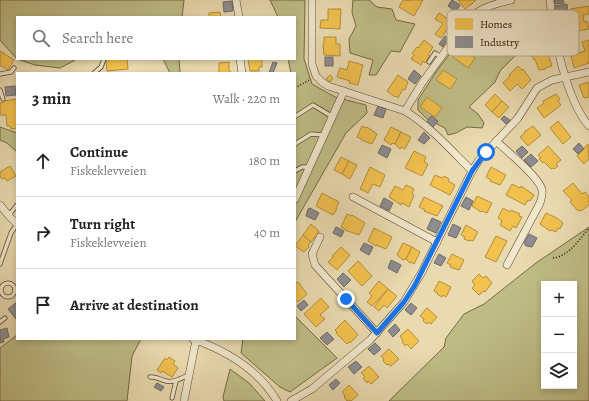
<!DOCTYPE html>
<meta charset="utf-8">
<style>
:root{--surface:#fff;--page:#f6f6f6;--text:#222;--muted:#767676;--line:#e0e0e0}
body{margin:0;font-family:Alegreya,serif;background:var(--page);color:var(--text)}
.controls{position:absolute;right:12px;bottom:12px;display:grid;overflow:hidden;border-radius:0px;box-shadow:0 2px 6px #0003}
.controls button{width:36px;height:36px;display:grid;place-items:center;padding:0;border:0;border-bottom:1px solid var(--line);background:var(--surface);color:var(--text);font:20px sans-serif}
.stop{position:absolute;width:12px;height:12px;margin:-9px;border:3px solid #1a73e8;border-radius:50%;background:#fff}
.stop.end{background:#1a73e8;border-color:#fff;box-shadow:0 1px 4px #0008}
.list{margin:0;padding:0;list-style:none}
h2{display:flex;justify-content:space-between;align-items:center;height:52px;margin:0;padding:0 16px;font-size:17px}
h2 small{font-size:13px;font-weight:400;color:var(--muted)}
.list li{display:grid;grid-template-columns:26px 1fr auto;gap:12px;align-items:center;box-sizing:border-box;height:72px;padding:0 16px;border-top:1px solid var(--line)}
.list b{display:block;font-size:15px;white-space:nowrap}
.list p{margin:0;font-size:13px;white-space:nowrap;color:var(--muted)}
.list em{font-size:13px;font-style:normal;color:var(--muted)}
.icon{flex:none;width:22px;height:22px;fill:none;stroke:currentColor;stroke-width:2;stroke-linecap:round;stroke-linejoin:round}
.map{position:relative;flex:none;width:589px;height:401px;overflow:hidden}
.search{position:absolute;background:var(--surface);box-shadow:0 2px 6px #0003;left:16px;top:16px;width:280px;height:44px;display:flex;align-items:center;gap:10px;box-sizing:border-box;padding:0 14px;border-radius:0px;color:var(--muted);font-size:15px}
.panel{position:absolute;background:var(--surface);box-shadow:0 2px 6px #0003;left:16px;top:72px;width:280px;height:268px;border-radius:0px}
.map>svg:first-child{display:block}
.green{fill:#bfbd86;stroke:#726945;fill-rule:evenodd}
.homes{fill:#f2c14e;stroke:#b48d38}
.industry{fill:#8d8d92;stroke:#6e6967}
.lines{fill:none;stroke-linecap:round;stroke-linejoin:round}
.service-casing{stroke:#56462f;stroke-width:5}
.minor-casing{stroke:#56462f;stroke-width:8}
.path{stroke:#241504;stroke-width:1.5;stroke-dasharray:1 2;stroke-linecap:butt}
.service{stroke:#f1e7cc;stroke-width:3.5}
.minor{stroke:#f1e7cc;stroke-width:7}
.route{stroke:#1a73e8;stroke-width:5}
.key{fill:#f1e7cc;stroke:#b4a890;stroke-width:1}
.key-label{font-size:11px;fill:#241504}
</style>
<div class="map">
<svg width="589" height="401" viewBox="0 0 589 401">
<rect width="100%" height="100%" fill="#eadab0"/>
<filter id="stains"><feTurbulence type="fractalNoise" baseFrequency=".005" numOctaves="4"/><feColorMatrix values="0 0 0 0 .2 0 0 0 0 .09 0 0 0 0 .02 0 0 0 .5 -.17"/></filter>
<radialGradient id="worn" r=".72"><stop offset=".6" stop-color="#630" stop-opacity="0"/><stop offset="1" stop-color="#630" stop-opacity=".3"/></radialGradient>
<g class="green">
<polygon points="0,0 184,0 182,17 17,17 17,59 0,40"/>
<polygon points="270,0 305,0 304,59 312,84 335,97 366,105 367,113 346,133 295,222 295,73 291,73 288,59 295,59 295,17 278,17"/>
<polygon points="353,0 369,0 377,7 392,9 396,20 415,24 400,52 391,51 376,75 369,75 373,60 350,53 349,39 356,26 352,12"/>
<polygon points="504,44 511,48 516,55 500,71 495,82 469,107 478,114 484,123 482,128 467,127 456,133 448,135 445,128 427,119 418,110 418,100 436,72 451,52 460,45 481,56 488,55"/>
<polygon points="17,59 77,59 60,68 35,65"/>
<polygon points="163,59 179,59 180,73 170,73"/>
<polygon points="0,127 17,133 17,152 7,143 0,140"/>
<path d="M589 227V401H389L444 347 446 338 464 314 484 304 536 263ZM544 284H574V386H544Z"/>
<polygon points="295,316 337,358 290,392 280,387 241,353 243,339 295,339"/>
<polygon points="17,335 17,339 141,339 132,356 127,401 0,401 0,348"/>
<polygon points="230,369 249,383 265,401 224,401 223,397"/>
</g>
<g class="homes">
<polygon points="403,0 410,1 411,0 423,0 414,16 399,7"/>
<polygon points="458,0 476,0 471,5 471,4 465,9"/>
<polygon points="589,6 589,14 583,15 584,22 587,21 589,29 573,32 571,24 572,24 570,9"/>
<polygon points="328,9 341,9 340,29 320,28 321,20 328,20"/>
<polygon points="220,12 221,17 209,17 209,13"/>
<polygon points="439,13 452,22 449,26 450,27 449,29 448,28 441,38 435,34 443,24 435,19"/>
<polygon points="324,37 336,37 336,44 340,44 340,56 324,55 323,44 324,44"/>
<polygon points="424,40 433,47 428,55 430,56 425,63 423,61 421,65 411,59 414,55 412,53 417,47 418,48"/>
<polygon points="589,40 589,63 574,68 571,56 582,52 581,52 585,51 582,42"/>
<polygon points="460,47 475,58 468,68 453,57"/>
<polygon points="546,47 552,66 545,68 546,69 539,70 535,59 534,60 532,56 534,55 533,51"/>
<polygon points="0,51 14,60 8,70 2,66 0,66"/>
<polygon points="115,59 127,59 128,69 107,71 106,60"/>
<polygon points="248,59 262,59 262,67 259,67 259,71 250,71"/>
<polygon points="349,61 363,65 358,85 349,83 350,81 337,77 340,68 347,70"/>
<polygon points="229,62 229,71 230,71 231,73 219,73 219,63"/>
<polygon points="518,66 522,70 523,69 531,80 522,89 517,84 510,91 503,83 510,76 509,75"/>
<polygon points="443,70 457,79 450,89 436,80"/>
<polygon points="330,75 333,78 330,82 326,79"/>
<polygon points="398,75 408,82 405,90 403,89 398,98 396,96 395,97 387,91"/>
<polygon points="589,82 589,97 584,98 579,85"/>
<polygon points="495,94 502,101 492,112 485,105"/>
<polygon points="556,94 560,99 558,101 561,105 544,118 537,108 544,103 543,101"/>
<polygon points="427,97 442,108 435,117 420,107"/>
<polygon points="17,99 17,128 11,129 10,126 7,126 6,115 0,115 0,103 4,102 4,101"/>
<polygon points="502,101 509,107 499,118 492,112"/>
<polygon points="558,121 571,137 563,144 550,128"/>
<polygon points="362,126 367,128 367,127 377,134 372,144 361,140 362,139 357,137"/>
<polygon points="533,126 541,135 528,146 520,137 525,133 524,132"/>
<polygon points="391,127 401,132 395,144 392,143 391,145 384,140"/>
<polygon points="401,132 411,137 405,149 401,147 400,149 395,144"/>
<polygon points="588,144 589,159 584,164 577,156"/>
<polygon points="548,146 561,160 556,164 558,166 554,169 553,168 551,169 544,162 543,163 539,159 541,158 538,155"/>
<polygon points="414,151 426,157 424,162 428,164 422,176 405,168"/>
<polygon points="341,157 349,161 342,174 334,170"/>
<polygon points="349,161 357,165 350,179 342,174"/>
<polygon points="10,166 16,176 7,181 5,178 2,179 0,176 0,172"/>
<polygon points="370,167 385,175 380,187 373,184 368,193 360,189"/>
<polygon points="491,167 506,175 500,185 490,181 491,180 486,177"/>
<polygon points="435,175 442,178 444,176 449,179 448,181 455,185 450,195 430,185"/>
<polygon points="573,183 582,194 585,192 589,197 589,205 581,211 580,210 578,211 570,202 572,200 563,191"/>
<polygon points="512,184 520,188 521,186 534,195 530,201 528,200 525,205 506,195"/>
<polygon points="406,185 414,189 412,194 414,195 409,207 402,203 401,205 389,197 395,186 403,190"/>
<polygon points="322,193 339,202 336,209 337,209 333,215 316,206"/>
<polygon points="477,196 492,203 487,213 482,211 481,212 472,206"/>
<polygon points="424,197 443,206 437,216 424,211 425,210 419,207"/>
<polygon points="503,208 510,212 511,210 520,214 519,216 522,217 516,228 513,226 510,231 500,225 502,221 498,218"/>
<polygon points="546,213 557,218 563,223 560,229 558,228 556,232 551,230 550,231 540,224"/>
<polygon points="347,214 352,216 352,215 365,223 359,235 345,230 345,229 341,227"/>
<polygon points="311,224 319,231 316,238 315,237 311,242 303,235"/>
<polygon points="466,225 478,232 473,241 470,240 469,241 464,239 465,237 461,235"/>
<polygon points="374,228 392,237 386,249 376,245 376,246 368,241"/>
<polygon points="303,235 311,242 308,246 309,247 304,252 295,246"/>
<polygon points="496,236 507,241 496,262 485,257"/>
<polygon points="403,243 412,247 406,259 403,260 397,255"/>
<polygon points="341,247 350,255 337,270 328,262 333,257 332,256"/>
<polygon points="412,247 420,252 414,264 411,262 410,263 406,259"/>
<polygon points="452,254 464,260 459,270 450,267 451,265 447,263"/>
<polygon points="358,261 372,276 362,286 348,271"/>
<polygon points="479,274 483,278 486,276 492,283 485,292 484,291 479,295 472,288 475,285 472,281"/>
<polygon points="295,281 297,283 298,282 307,294 298,302 295,299"/>
<polygon points="379,281 388,289 372,306 367,302 372,296 369,293"/>
<polygon points="439,281 451,287 446,297 443,295 442,297 437,294 438,293 434,291"/>
<polygon points="388,289 397,296 387,308 384,305 379,311 374,307"/>
<polygon points="321,298 329,307 320,315 325,319 316,327 304,314"/>
<polygon points="427,308 437,317 431,324 428,322 427,324 423,321 424,319 420,316"/>
<polygon points="345,320 358,335 350,343 349,342 347,344 336,333 337,332 335,330"/>
<polygon points="408,329 419,341 411,349 407,344 405,346 402,342 403,341 400,336"/>
<polygon points="389,349 399,359 391,366 388,364 387,365 383,361 384,359 381,356"/>
<polygon points="169,357 175,361 173,364 178,368 172,377 162,371 161,373 157,370 165,358 167,360"/>
<polygon points="369,366 379,377 371,384 368,381 367,383 363,378 365,377 361,373"/>
<polygon points="349,385 358,395 351,401 348,400 347,401 344,397 345,396 342,392"/>
</g>
<g class="industry">
<polygon points="452,0 460,5 456,12 448,6"/>
<polygon points="554,0 563,0 564,3 555,4"/>
<polygon points="232,1 233,11 224,12 223,2"/>
<polygon points="567,4 568,12 556,14 555,6"/>
<polygon points="445,36 448,38 443,47 439,44"/>
<rect x="325" y="57" width="8" height="9"/>
<polygon points="273,62 277,63 273,73 269,73"/>
<polygon points="414,70 421,76 415,84 408,79"/>
<polygon points="15,86 16,95 6,96 5,87"/>
<polygon points="378,106 386,109 383,118 374,115"/>
<polygon points="431,116 438,121 433,127 427,122"/>
<polygon points="504,116 510,120 506,124 501,119"/>
<polygon points="424,132 430,138 424,144 418,140"/>
<polygon points="579,143 584,149 578,154 573,149"/>
<polygon points="382,145 391,149 387,158 378,153"/>
<polygon points="522,146 528,152 522,158 516,151"/>
<polygon points="531,154 538,161 531,167 524,160"/>
<polygon points="466,197 473,201 469,210 461,206"/>
<polygon points="384,198 393,203 389,211 380,206"/>
<polygon points="310,208 319,213 315,220 306,216 308,209"/>
<polygon points="432,218 441,222 436,233 427,229"/>
<polygon points="453,224 461,228 456,238 448,235"/>
<polygon points="336,227 344,231 341,237 333,233"/>
<polygon points="529,234 537,238 532,247 526,246 524,243"/>
<polygon points="364,243 373,247 369,255 360,250"/>
<polygon points="439,254 446,258 441,266 434,263"/>
<polygon points="391,260 401,265 397,273 388,268"/>
<polygon points="343,273 351,280 344,287 337,279"/>
<polygon points="304,300 308,305 301,311 297,306"/>
<polygon points="17,302 17,318 16,319 8,309"/>
<polygon points="411,303 417,308 411,315 405,310"/>
<polygon points="395,324 400,330 393,337 388,331"/>
<polygon points="7,328 9,337 3,339 4,342 0,343 0,330"/>
<polygon points="327,332 334,339 327,345 320,338"/>
<polygon points="375,343 381,349 374,355 368,349"/>
<polygon points="356,361 362,367 354,374 348,367"/>
<polygon points="336,379 340,383 333,390 329,385"/>
<polygon points="157,383 164,387 161,391 154,387"/>
</g>
<g class="lines">
<defs>
<g id="service">
<polyline points="429,62 435,53 441,57"/>
<polyline points="94,73 101,67 104,59"/>
<polyline points="0,74 11,72 14,68"/>
<polyline points="0,90 3,99"/>
<polyline points="296,116 313,105 333,117"/>
<polyline points="295,144 311,134 324,135"/>
<polyline points="295,171 302,167 309,167"/>
<polyline points="9,215 17,205"/>
<polyline points="0,264 11,233 17,224"/>
<circle cx="8" cy="290" r="7"/>
<polyline points="0,322 5,318"/>
<path d="M150 377C157 376 160 380 166 381 174 383 182 378 188 375"/>
<polyline points="172,398 176,381"/>
</g>
<g id="minor">
<polyline points="236,0 239,17"/>
<path d="M312 0V64L316 76 322 82 328 86 405 111C430 126 451 150 472 171"/>
<path d="M550 0C553 35 566 99 589 126"/>
<polyline points="240,59 242,73"/>
<path d="M405 111 422 83 469 19C481 7 495 4 511 0"/>
<path d="M496 141C506 150 540 178 542 190 543 195 541 199 540 203L507 265"/>
<polyline points="353,197 437,242"/>
<polyline points="295,199 344,91"/>
<polyline points="0,205 9,216 17,224"/>
<polyline points="320,237 312,254 315,265 377,333"/>
<path d="M193 339C227 351 258 369 277 401"/>
<polyline points="184,401 196,340"/>
<polyline points="291,401 312,389 370,340 404,302 422,272 472,171 479,160 518,118 537,88 552,80 589,72"/>
</g>
</defs>
<use href="#service" class="service-casing"/>
<use href="#minor" class="minor-casing"/>
<g class="path">
<polyline points="295,88 309,80"/>
<path d="M553 258C569 256 579 240 589 228"/>
</g>
<use href="#service" class="service"/>
<use href="#minor" class="minor"/>
</g>
<g class="lines">
<polyline class="route" points="346,299 377,333 404,302 415,285 472,171 486,152"/>
</g>
<rect x="447" y="10" width="132" height="46" rx="6" class="key"/>
<rect x="455" y="18" width="18" height="12" fill="#f2c14e"/>
<rect x="455" y="36" width="18" height="12" fill="#8d8d92"/>
<g class="key-label">
<text x="480" y="28">Homes</text>
<text x="480" y="46">Industry</text>
</g>
<rect width="100%" height="100%" filter="url(#stains)"/>
<rect width="100%" height="100%" fill="url(#worn)"/>
</svg>
<div class="controls">
<button>+</button>
<button>−</button>
<button><svg class="icon" aria-label="layers" viewBox="0 0 24 24"><path d="M12 4l9 5-9 5-9-5zM3 14l9 5 9-5"/></svg></button>
</div>
<div class="stop" style="left:486px;top:152px"></div>
<div class="stop end" style="left:346px;top:299px"></div>
<div class="search"><svg class="icon" aria-label="search" viewBox="0 0 24 24"><circle cx="10" cy="10" r="6"/><path d="M15 15l6 6"/></svg>Search here</div>
<section class="panel">
<h2>3 min<small>Walk · 220 m</small></h2>
<ul class="list">
<li><svg class="icon" aria-label="ahead" viewBox="0 0 24 24"><path d="M12 20V5M6 11l6-6 6 6"/></svg><div><b>Continue</b><p>Fiskeklevveien</p></div><em>180 m</em></li>
<li><svg class="icon" aria-label="right" viewBox="0 0 24 24"><path d="M7 20v-9h11M14 6l5 5-5 5"/></svg><div><b>Turn right</b><p>Fiskeklevveien</p></div><em>40 m</em></li>
<li><svg class="icon" aria-label="arrive" viewBox="0 0 24 24"><path d="M6 21V4h12l-3 4 3 4H6"/></svg><div><b>Arrive at destination</b></div></li>
</ul>
</section>
</div>
